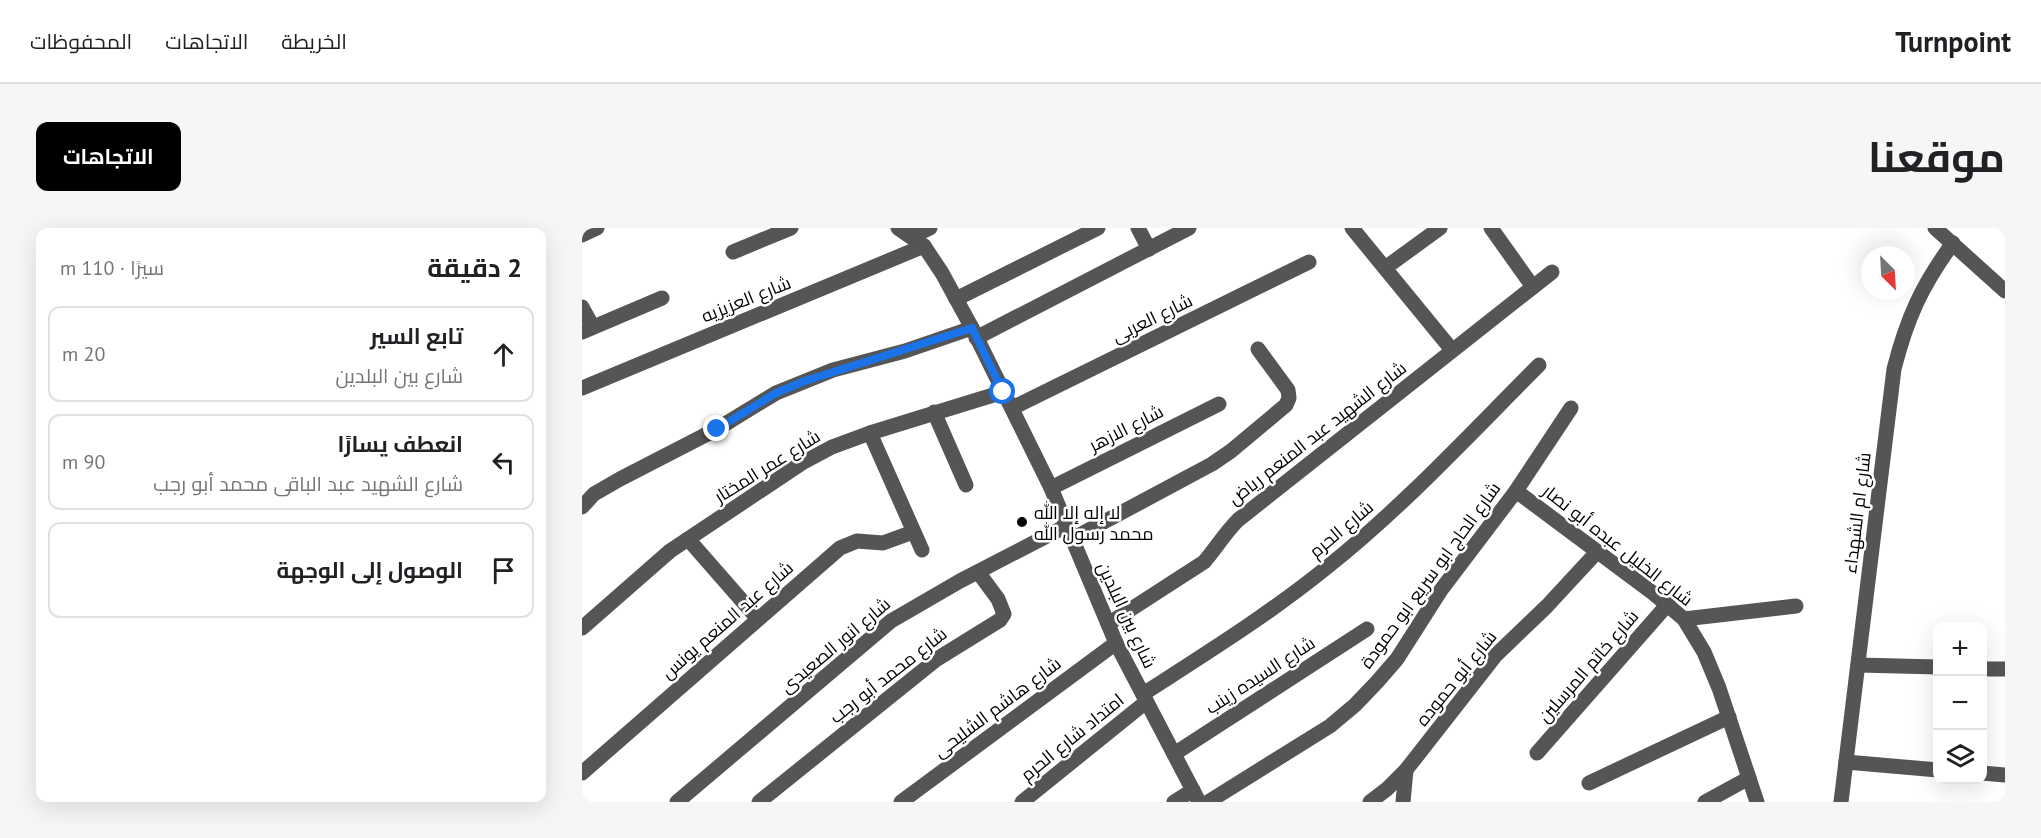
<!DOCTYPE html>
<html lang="ar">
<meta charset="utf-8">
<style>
:root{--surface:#fff;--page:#f6f6f6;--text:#202124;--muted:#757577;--line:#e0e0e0;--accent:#000}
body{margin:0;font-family:"PT Sans",Cairo,sans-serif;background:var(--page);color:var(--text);direction:rtl}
.controls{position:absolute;right:18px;bottom:18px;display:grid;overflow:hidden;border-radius:12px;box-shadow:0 6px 24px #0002}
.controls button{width:54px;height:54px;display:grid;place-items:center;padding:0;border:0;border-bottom:2px solid var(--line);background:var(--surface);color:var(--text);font:30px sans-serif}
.compass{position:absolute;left:1279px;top:18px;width:54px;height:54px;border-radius:50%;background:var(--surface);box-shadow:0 6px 24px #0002;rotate:156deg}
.stop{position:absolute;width:18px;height:18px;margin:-14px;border:4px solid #1a73e8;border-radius:50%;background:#fff}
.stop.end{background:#1a73e8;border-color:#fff;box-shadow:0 2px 6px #0008}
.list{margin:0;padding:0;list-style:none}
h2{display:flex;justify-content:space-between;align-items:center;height:78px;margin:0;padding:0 24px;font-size:26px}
h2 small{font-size:20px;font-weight:400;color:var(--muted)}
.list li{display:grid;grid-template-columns:39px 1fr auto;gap:18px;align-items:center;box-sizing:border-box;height:96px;margin:0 12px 12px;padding:0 12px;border:2px solid var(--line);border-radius:12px}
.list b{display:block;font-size:22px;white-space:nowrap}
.list p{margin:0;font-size:20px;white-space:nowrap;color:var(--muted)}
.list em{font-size:20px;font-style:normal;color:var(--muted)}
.icon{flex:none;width:33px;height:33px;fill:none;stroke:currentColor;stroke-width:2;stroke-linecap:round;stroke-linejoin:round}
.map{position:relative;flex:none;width:1423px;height:574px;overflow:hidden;direction:ltr;border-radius:12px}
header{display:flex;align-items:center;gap:36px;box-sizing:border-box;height:84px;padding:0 30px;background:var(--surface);border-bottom:2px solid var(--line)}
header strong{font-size:28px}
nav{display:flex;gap:33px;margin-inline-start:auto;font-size:21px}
.intro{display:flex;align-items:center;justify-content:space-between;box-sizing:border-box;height:144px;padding:0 36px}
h1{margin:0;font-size:42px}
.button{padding:15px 27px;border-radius:12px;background:var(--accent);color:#fff;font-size:21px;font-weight:700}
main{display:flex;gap:36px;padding:0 36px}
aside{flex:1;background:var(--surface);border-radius:12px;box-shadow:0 6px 24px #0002}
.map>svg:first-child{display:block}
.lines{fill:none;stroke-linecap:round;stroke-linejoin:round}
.minor{stroke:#555;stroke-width:15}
.route{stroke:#1a73e8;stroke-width:8}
.poi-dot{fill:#000;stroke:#fff;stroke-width:2}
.labels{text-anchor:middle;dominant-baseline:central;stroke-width:5;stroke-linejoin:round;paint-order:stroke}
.street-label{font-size:18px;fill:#000;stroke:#fff}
.poi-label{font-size:18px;fill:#000;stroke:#fff;text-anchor:start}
</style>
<header>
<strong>Turnpoint</strong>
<nav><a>الخريطة</a><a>الاتجاهات</a><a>المحفوظات</a></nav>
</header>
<div class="intro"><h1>موقعنا</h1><a class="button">الاتجاهات</a></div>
<main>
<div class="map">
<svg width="1423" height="574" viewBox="0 0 1423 574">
<rect width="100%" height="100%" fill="#fff"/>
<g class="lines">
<g class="minor">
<polyline points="316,0 342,18 360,45 390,100 469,260 534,415 617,574"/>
<polyline points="556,0 567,21"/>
<polyline points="770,0 870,122"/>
<polyline points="909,0 951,59"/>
<polyline points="1353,0 1423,63"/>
<polyline points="0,7 15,0"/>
<polyline points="331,8 348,0"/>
<polyline points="151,24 209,0"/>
<polyline points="803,40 858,0"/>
<polyline points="374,71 516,0"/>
<polyline points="0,79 11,99"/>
<polyline points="0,104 80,70"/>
<polyline points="394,110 607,0"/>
<polyline points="0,160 342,18"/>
<polyline points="430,180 727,34"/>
<polyline points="352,184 384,257"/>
<polyline points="288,205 340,322"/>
<polyline points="469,260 637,176"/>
<polyline points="934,263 1071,365 1102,391 1122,424 1137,460 1175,574"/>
<polyline points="0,279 12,266 38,251 135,201 194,165 251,142 323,123 390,100"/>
<polyline points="106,311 176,391"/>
<polyline points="490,311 630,236 649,223 704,177 707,170 706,162 676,121"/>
<polyline points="1102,391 1214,378"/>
<path d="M526 396 622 334C634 320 643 305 656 292L970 44"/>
<polyline points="0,400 88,323 220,235 250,219 288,205 421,164"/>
<polyline points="1276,437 1356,439"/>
<polyline points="1400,441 1423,441"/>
<path d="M561 466C623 426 686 387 744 340 821 279 888 206 957 137"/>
<polyline points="955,525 1086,376"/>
<polyline points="592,526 785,401"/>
<polyline points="1264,534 1356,542"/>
<polyline points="0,545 258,320 275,313 301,315 331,304"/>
<polyline points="1400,545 1423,547"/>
<polyline points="1007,555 1147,489"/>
<polyline points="95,574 309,393 378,353 484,298"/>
<polyline points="177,574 355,431 418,392 422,386 416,371 396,344"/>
<polyline points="319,574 534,415"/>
<polyline points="440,574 564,474"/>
<polyline points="592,574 611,562"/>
<polyline points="626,574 748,498 773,477 795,454 815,431 859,362 934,263 989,180"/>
<polyline points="788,574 805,561 824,542 914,427 965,378 1015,324"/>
<polyline points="821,574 824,542"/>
<polyline points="1123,574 1167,550"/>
<path d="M1259 574 1312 141C1325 90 1340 57 1371 15"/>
</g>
</g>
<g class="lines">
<polyline class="route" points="135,201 194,165 223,153 390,100 421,164"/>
</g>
<circle class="poi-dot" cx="440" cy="294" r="6"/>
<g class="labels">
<g class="street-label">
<text transform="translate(164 71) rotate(-22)">شارع العزيزيه</text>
<text transform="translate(570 90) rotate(-26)">شارع العربى</text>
<text transform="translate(544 200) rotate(-27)">شارع الازهر</text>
<text transform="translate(735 205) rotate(-38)">شارع الشهيد عبد المنعم رياض</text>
<text transform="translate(185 238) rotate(-32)">شارع عمر المختار</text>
<text transform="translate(1275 285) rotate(-83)">شارع ام الشهداء</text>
<text transform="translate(759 301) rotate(-40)">شارع الحرم</text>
<text transform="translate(1036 317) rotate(38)">شارع الخليل عبده أبو نصار</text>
<text transform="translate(848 347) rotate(-54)">شارع الحاج ابو سريع ابو حمودة</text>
<text transform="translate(545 387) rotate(65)">شارع بين البلدين</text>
<text transform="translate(145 392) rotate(-41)">شارع عبد المنعم يونس</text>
<text transform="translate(253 417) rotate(-40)">شارع انور الصعيدى</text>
<text transform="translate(1006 438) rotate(-49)">شارع خاتم المرسلين</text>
<text transform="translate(306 447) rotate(-38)">شارع محمد أبو رجب</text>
<text transform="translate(678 447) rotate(-33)">شارع السيده زينب</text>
<text transform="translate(874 450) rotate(-51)">شارع أبو حموده</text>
<text transform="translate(415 479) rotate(-37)">شارع هاشم الشليحى</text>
<text transform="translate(490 509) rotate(-39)">امتداد شارع الحرم</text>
</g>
<g class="poi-label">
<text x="452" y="284">لا إله إلا الله<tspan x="452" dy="21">محمد رسول الله</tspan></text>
</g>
</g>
</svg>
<div class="controls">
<button>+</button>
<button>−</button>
<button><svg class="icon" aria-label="layers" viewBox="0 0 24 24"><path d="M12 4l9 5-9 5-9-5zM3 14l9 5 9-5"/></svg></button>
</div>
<svg class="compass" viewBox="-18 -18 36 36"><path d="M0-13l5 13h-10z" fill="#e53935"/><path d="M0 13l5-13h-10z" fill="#757577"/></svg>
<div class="stop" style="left:421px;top:164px"></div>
<div class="stop end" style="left:135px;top:201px"></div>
</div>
<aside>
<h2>2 دقيقة<small>سيرًا · 110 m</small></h2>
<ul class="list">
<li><svg class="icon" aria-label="ahead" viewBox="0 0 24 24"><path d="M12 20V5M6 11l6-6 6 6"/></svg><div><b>تابع السير</b><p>شارع بين البلدين</p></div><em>20 m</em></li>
<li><svg class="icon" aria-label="left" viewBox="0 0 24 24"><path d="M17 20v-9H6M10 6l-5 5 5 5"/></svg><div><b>انعطف يسارًا</b><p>شارع الشهيد عبد الباقى محمد أبو رجب</p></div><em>90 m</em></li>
<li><svg class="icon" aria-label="arrive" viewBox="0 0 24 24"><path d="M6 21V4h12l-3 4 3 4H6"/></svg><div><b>الوصول إلى الوجهة</b></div></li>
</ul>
</aside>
</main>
